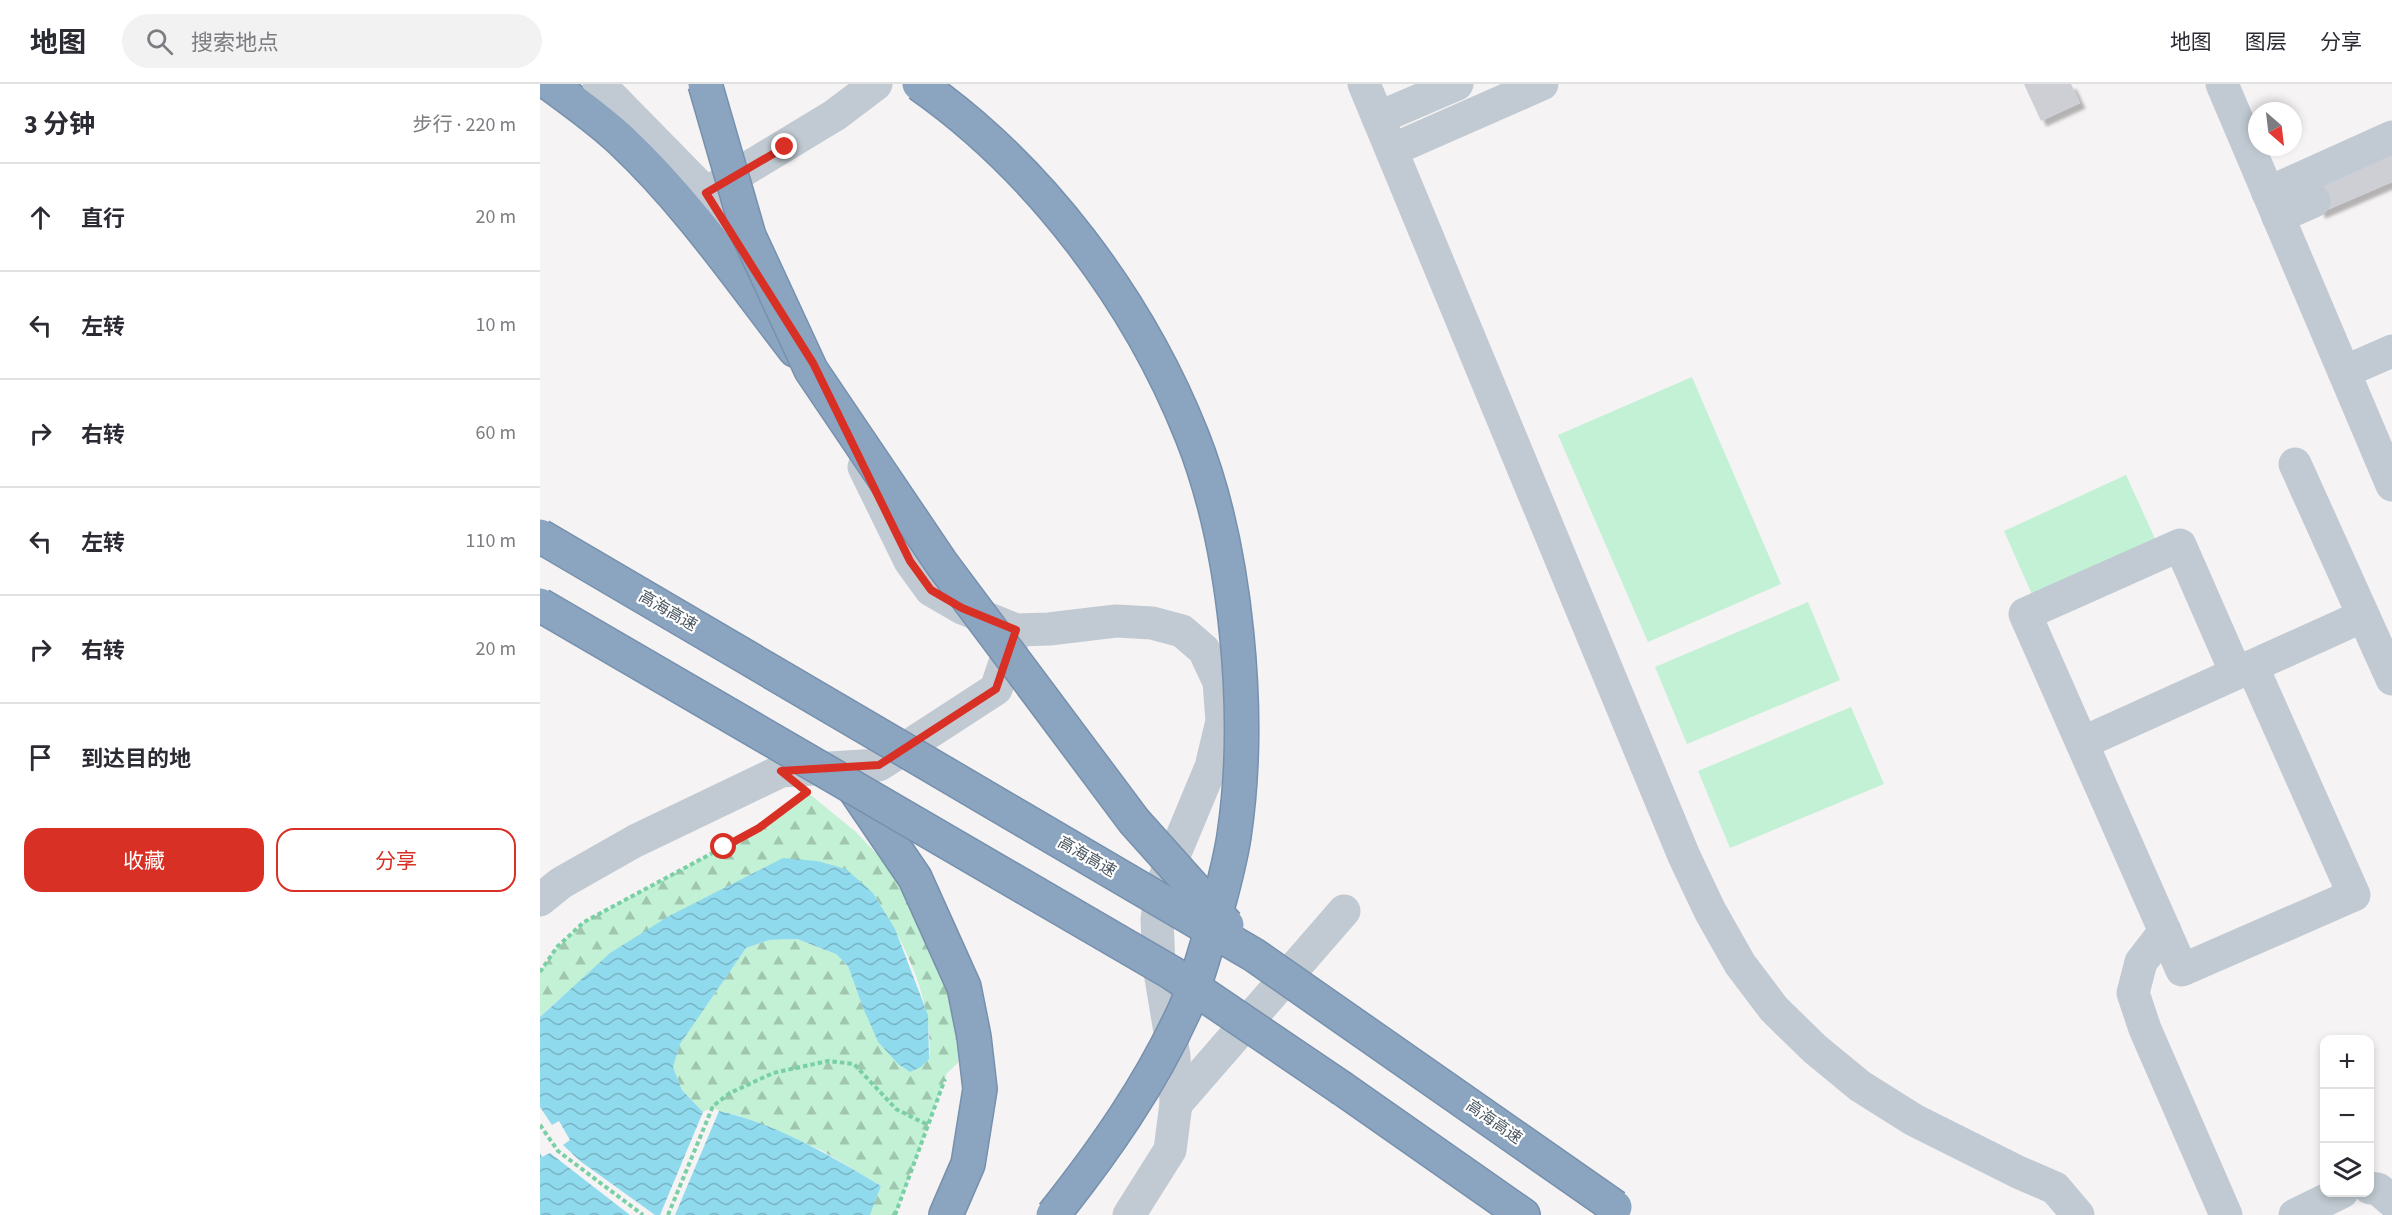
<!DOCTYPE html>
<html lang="zh">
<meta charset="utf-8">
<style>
:root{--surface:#fff;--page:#f2f2f3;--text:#2b2b33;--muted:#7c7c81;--line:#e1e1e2;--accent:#d93025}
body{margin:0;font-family:"Source Sans 3","Noto Sans SC",sans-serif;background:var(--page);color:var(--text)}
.controls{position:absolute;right:18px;bottom:18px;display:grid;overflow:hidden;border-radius:12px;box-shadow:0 3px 9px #0003}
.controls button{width:54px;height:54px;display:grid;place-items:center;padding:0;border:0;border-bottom:2px solid var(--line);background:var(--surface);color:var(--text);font:30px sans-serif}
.compass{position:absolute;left:1708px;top:18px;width:54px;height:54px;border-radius:50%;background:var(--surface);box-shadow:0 3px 9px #0003;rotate:152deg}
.stop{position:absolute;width:18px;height:18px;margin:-14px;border:4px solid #d93025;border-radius:50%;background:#fff}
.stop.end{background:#d93025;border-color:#fff;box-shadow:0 2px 6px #0008}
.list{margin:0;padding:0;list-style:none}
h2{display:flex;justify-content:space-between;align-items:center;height:78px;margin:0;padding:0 24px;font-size:26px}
h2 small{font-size:20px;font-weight:400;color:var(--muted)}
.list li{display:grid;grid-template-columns:39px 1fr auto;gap:18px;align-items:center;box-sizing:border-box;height:108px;padding:0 24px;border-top:2px solid var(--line)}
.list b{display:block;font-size:22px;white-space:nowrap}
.list em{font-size:20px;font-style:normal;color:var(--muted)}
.actions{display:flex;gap:12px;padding:18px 24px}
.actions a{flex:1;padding:14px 0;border:2px solid var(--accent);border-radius:18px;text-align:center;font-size:21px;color:var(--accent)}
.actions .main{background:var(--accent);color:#fff}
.icon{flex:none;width:33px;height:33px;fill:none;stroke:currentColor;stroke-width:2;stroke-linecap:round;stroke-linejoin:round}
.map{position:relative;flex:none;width:1852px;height:1131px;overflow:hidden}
header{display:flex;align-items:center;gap:36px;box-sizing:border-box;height:84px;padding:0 30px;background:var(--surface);border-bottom:2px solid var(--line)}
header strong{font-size:28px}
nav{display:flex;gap:33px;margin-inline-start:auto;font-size:21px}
.search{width:420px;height:54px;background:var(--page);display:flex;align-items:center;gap:15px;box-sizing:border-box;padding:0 21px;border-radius:33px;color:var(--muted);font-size:22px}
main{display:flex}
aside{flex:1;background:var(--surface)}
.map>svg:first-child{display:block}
.forest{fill:url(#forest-firs)}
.pitch{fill:#c3f1d5}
.water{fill:url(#water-waves)}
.building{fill:#cdcfd5;filter:url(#shadow)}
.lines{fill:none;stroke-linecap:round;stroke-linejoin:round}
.highway-casing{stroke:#7690ad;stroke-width:36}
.path{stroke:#7ad0a6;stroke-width:4;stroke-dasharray:4.5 3;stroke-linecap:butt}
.minor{stroke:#c1cad2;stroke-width:33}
.highway{stroke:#8ba5c1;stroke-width:33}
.highway-bridge-casing{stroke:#7690ad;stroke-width:36;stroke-linecap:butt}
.highway-bridge{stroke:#8ba5c1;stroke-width:33}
.route{stroke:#d93025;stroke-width:8}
.labels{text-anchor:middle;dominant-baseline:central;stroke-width:4.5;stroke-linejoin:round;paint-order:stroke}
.street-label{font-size:16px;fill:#4a5661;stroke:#fff}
</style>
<header>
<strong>地图</strong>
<div class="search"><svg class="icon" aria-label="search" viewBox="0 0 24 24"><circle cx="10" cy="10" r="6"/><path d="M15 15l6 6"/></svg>搜索地点</div>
<nav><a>地图</a><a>图层</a><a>分享</a></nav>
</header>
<main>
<aside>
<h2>3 分钟<small>步行 · 220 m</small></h2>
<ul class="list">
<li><svg class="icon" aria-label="ahead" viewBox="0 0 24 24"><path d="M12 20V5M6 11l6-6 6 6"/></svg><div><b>直行</b></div><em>20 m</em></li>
<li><svg class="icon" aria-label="left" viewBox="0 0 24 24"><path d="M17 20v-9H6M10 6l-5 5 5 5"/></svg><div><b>左转</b></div><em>10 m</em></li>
<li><svg class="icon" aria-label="right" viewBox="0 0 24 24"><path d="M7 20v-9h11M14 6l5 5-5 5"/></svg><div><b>右转</b></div><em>60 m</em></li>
<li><svg class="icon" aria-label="left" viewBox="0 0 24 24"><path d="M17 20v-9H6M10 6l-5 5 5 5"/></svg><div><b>左转</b></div><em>110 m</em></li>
<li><svg class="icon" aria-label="right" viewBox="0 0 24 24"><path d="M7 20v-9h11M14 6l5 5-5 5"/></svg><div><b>右转</b></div><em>20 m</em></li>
<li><svg class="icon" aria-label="arrive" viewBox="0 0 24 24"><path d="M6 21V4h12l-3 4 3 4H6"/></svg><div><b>到达目的地</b></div></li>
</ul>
<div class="actions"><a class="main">收藏</a><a>分享</a></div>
</aside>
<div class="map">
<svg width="1852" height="1131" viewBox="0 0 1852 1131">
<defs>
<pattern id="forest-firs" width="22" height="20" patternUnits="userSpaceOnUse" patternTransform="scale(1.5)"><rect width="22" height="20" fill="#c3f1d5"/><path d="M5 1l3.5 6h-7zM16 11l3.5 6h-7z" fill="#a0c6b0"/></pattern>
<pattern id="water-waves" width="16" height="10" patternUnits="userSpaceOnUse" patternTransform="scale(1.5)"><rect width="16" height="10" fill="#90daee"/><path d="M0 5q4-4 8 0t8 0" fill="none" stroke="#78b4c4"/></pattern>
<filter id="shadow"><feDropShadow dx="5.5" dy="5.5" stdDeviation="1.5" flood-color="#0004"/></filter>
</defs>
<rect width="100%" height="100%" fill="#f5f3f3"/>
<path class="forest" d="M267 708 316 748 362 797 423 930 418 979 407 989 355 1131H330L341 1102 281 1066 200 1032 179 1027 173 1023 163 1028 142 1006 133 983 140 959 206 864 229 856 257 855 296 870 308 882 323 924 338 958 358 980 389 975C394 916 364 858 333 809L19 915 0 933V888L17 863 44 838 219 744Z"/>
<g class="pitch">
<polygon points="1152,293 1241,500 1108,558 1018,351"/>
<polygon points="1586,391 1617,459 1494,515 1464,447"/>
<polygon points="1268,518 1300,596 1147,660 1115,583"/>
<polygon points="1311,623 1344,700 1190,764 1158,687"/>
</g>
<g class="water">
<polygon points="243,774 277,777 306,785 333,809 355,845 388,931 389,975 381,983 370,988 358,980 338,958 323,924 308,882 296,870 257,855 229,856 206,864 140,960 133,983 142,1006 163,1028 120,1131 115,1131 40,1077 23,1061 30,1056 19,1037 12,1041 0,1023 0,933 70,869 129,832"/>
<path d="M179 1027C237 1040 291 1072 341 1102L330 1131H135Z"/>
<polygon points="0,1069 2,1073 10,1069 90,1131 0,1131"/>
</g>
<g class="building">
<polygon points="1484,0 1531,0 1540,19 1501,37"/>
<polygon points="1852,63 1852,98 1780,129 1767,100"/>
</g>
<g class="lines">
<defs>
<g id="highway">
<path d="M10 0C34 18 60 36 82 57 148 119 200 195 255 266"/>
<polyline points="311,700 375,794 424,903 434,953 440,1005 428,1080 406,1131"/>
<polyline points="803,1005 983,1131"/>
</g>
</defs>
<use href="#highway" class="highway-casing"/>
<g class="path">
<polyline points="0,888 17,863 44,838 219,744 248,722"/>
<polyline points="0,1041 18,1067 103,1131"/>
<polyline points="128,1131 173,1022 190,1009 233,989 288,977 314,980 356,1025 388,1041"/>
<polyline points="355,1131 405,995"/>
</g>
<g class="minor">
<polyline points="59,0 166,109 215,186"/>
<polyline points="824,0 1144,772 1170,827 1200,880 1234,925 1275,965 1320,1002 1374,1036 1478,1088 1515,1104 1538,1131"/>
<polyline points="1682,0 1852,401"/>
<polyline points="838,34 917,0"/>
<polyline points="852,66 1002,0"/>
<polyline points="168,108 295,31 336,0"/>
<polyline points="1728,109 1852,53"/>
<polyline points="1738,133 1774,117"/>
<polyline points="1804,288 1852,267"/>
<polyline points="1755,380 1852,595"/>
<polyline points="324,383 370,477 391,506 422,524 476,546 509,545 576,537 612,539 642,547 664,566 679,598 682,637 671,683 623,798 617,835 619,882 634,972 636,1020 630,1066 589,1131"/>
<polyline points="1696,589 1640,461 1485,530 1642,886 1814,811 1712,582"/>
<polyline points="1542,659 1823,532"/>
<polyline points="0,816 21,799 95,757 241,687 339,681 456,605 476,546"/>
<polyline points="1625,847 1601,878 1593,909 1605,945 1686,1131"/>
<polyline points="636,1020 804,827"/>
<polyline points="1830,1104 1838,1105 1852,1117"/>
<polyline points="1755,1131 1802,1108"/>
</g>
<use href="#highway" class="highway"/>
<defs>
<g id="highway-bridge">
<polyline points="165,0 209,152 271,286 402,480 594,737 687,841"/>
<path d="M379 0C499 84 598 216 652 352 697 465 712 632 694 752 690 779 682 807 675 833 666 864 658 896 645 925 611 1000 564 1067 513 1131"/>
<polyline points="0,452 714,871 1075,1123"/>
<polyline points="0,521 632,889 803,1005"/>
</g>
</defs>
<use href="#highway-bridge" class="highway-bridge-casing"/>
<use href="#highway-bridge" class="highway-bridge"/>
</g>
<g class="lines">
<polyline class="route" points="184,763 219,744 267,708 241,687 339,681 456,605 476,546 422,524 391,506 370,477 273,279 166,109 245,63"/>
</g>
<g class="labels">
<g class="street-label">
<text transform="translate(128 527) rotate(30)">高海高速</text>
<text transform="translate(547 773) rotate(30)">高海高速</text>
<text transform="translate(954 1038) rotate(35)">高海高速</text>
</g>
</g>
</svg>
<div class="controls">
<button>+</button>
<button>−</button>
<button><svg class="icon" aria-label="layers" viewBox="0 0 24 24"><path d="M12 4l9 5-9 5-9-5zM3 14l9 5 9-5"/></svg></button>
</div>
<svg class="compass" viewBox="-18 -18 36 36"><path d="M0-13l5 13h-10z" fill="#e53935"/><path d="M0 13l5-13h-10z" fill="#7c7c81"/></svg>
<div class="stop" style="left:184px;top:763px"></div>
<div class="stop end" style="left:245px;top:63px"></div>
</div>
</main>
